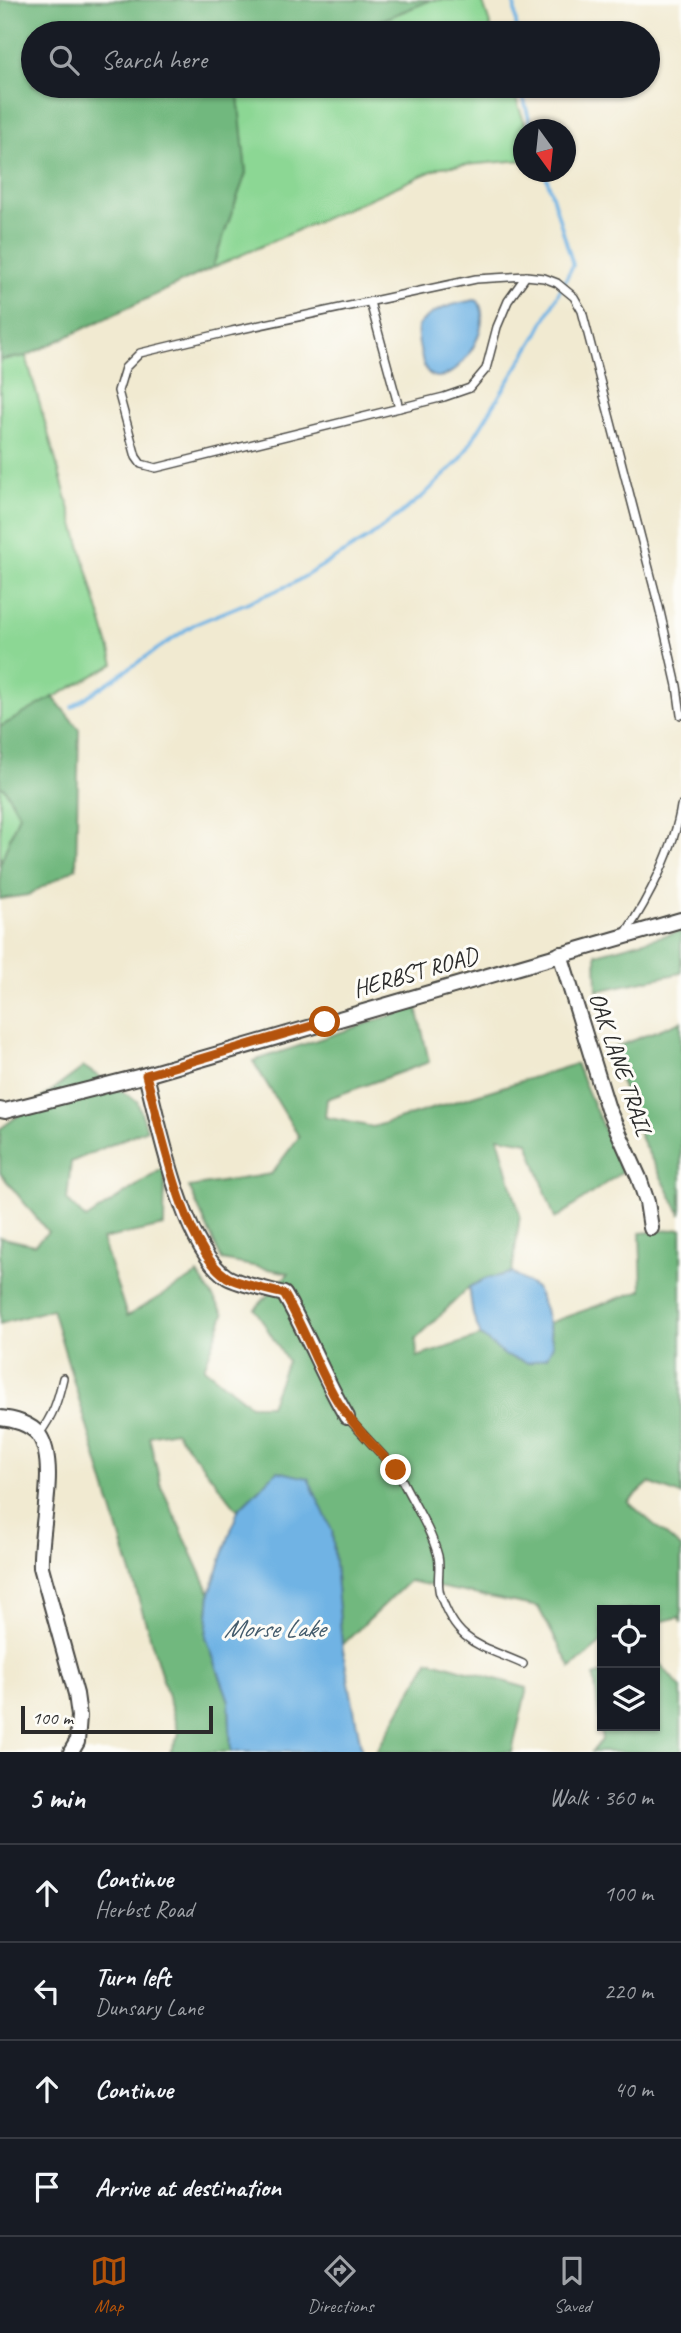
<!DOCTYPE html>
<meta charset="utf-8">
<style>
:root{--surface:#171b24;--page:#20242c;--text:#f1f3f6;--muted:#9ea1a6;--line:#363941;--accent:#b45309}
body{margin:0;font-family:Caveat,sans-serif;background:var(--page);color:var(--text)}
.controls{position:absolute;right:21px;bottom:21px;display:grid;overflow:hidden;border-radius:0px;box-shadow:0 2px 5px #0004}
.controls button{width:63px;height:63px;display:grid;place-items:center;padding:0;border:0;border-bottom:2px solid var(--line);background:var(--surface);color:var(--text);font:35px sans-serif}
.compass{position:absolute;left:513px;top:119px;width:63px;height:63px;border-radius:50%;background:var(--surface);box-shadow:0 2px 5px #0004;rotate:165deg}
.scale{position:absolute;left:21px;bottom:18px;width:192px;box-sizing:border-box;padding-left:7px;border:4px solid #2b2b2b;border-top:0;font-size:19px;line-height:24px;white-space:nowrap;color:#2b2b2b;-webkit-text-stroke:5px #fdfcf7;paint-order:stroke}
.stop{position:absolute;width:21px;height:21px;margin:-16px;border:5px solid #b45309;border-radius:50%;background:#fff}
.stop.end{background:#b45309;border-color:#fff;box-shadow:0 2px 7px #0008}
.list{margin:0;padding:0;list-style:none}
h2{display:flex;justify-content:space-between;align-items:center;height:91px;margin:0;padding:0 28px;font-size:30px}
h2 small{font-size:23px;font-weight:400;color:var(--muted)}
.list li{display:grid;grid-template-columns:46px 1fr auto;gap:21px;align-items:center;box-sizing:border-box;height:98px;padding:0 28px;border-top:2px solid var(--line)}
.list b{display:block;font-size:26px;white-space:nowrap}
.list p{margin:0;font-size:23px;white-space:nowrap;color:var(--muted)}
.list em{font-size:23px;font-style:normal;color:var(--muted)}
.icon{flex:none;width:38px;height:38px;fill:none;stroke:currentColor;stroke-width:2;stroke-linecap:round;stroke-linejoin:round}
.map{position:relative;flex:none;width:681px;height:1752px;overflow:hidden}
.search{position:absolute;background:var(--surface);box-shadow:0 2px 5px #0004;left:21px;right:21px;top:21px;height:77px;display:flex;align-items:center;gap:18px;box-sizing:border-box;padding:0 24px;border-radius:38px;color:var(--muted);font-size:26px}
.sheet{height:483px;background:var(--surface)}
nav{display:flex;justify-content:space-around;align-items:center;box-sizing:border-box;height:98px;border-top:2px solid var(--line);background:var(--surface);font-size:19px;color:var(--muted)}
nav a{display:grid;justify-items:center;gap:4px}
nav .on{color:var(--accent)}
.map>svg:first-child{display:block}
.green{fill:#8cd794;stroke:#5c8160;stroke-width:2}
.forest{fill:#71b87e;stroke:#4e7254;stroke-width:2}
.water{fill:#6fb3e4;stroke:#4d6f88;stroke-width:2}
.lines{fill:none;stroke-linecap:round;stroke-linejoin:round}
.stream{stroke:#6fb3e4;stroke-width:3.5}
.lane-casing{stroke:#494844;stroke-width:10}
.street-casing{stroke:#494844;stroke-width:18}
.lane{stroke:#fff;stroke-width:7}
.street{stroke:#fff;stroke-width:14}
.route{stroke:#b45309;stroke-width:9}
.labels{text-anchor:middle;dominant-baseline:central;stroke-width:6;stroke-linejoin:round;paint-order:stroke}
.street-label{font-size:24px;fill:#2b2b2b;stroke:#fdfcf7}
.water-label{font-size:26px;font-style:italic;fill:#435b6c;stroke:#fdfcf7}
</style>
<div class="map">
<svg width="681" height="1752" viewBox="0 0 681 1752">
<rect width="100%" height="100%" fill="#fdfcf7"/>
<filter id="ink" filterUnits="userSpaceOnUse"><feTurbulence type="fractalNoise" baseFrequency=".0143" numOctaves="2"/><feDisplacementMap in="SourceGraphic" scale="14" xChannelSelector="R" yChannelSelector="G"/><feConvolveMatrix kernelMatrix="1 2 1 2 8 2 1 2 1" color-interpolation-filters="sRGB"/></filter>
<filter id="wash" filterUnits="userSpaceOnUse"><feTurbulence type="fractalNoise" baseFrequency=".00686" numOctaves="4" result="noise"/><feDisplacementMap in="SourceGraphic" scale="28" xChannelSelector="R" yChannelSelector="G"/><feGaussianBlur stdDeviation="1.57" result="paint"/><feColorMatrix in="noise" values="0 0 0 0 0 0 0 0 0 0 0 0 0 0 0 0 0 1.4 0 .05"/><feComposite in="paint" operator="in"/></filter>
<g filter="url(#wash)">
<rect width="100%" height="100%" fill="#f1ead1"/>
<g class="green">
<polygon points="431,0 482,0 493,33 350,33"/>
<polygon points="237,86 511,86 527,129 524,130 523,160 441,167 212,268 246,173"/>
<polygon points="26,356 114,664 0,727 0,360"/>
<polygon points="0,786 5,789 19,814 0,865"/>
</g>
<g class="forest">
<polygon points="0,0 431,0 350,33 33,33 33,86 237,86 246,173 212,268 26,356 0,360"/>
<polygon points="53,697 79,729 76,868 28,895 0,899 0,865 19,814 5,789 0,786 0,727"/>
<polygon points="681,931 681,973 597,991 596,954"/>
<polygon points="417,1007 429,1062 327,1099 325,1117 373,1127 576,1064 622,1172 555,1219 528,1142 498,1137 520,1215 512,1273 485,1279 469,1287 416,1339 417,1357 481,1336 507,1356 529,1363 553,1345 549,1323 642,1290 640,1233 681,1229 681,1495 649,1483 628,1502 681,1548 681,1623 679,1617 655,1623 655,1610 602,1610 602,1642 571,1668 538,1607 409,1581 342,1645 332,1530 277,1471 238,1510 175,1431 149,1436 161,1486 210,1593 206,1637 229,1701 231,1752 170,1752 179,1734 52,1309 0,1324 0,1237 34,1245 48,1232 0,1173 0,1129 84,1067 137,1101 147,1129 71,1162 67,1200 86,1219 165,1167 164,1226 102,1239 127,1316 198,1274 224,1314 204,1368 250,1405 270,1405 287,1361 255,1309 289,1273 222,1260 189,1187 271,1174 299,1137 253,1061"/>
<polygon points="681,1021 681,1215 641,1139 609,1050"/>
<polygon points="655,1658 681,1688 681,1752 591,1752 602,1740 594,1676 602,1673 602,1726 655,1726"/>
<polygon points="429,1660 527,1688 512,1752 376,1752"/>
</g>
<g class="water">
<path d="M475 300 478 301C499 334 434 412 422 359 420 349 416 337 418 326 430 309 456 303 475 300Z"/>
<polygon points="512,1273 536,1288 545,1309 553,1345 547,1357 529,1363 506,1356 481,1336 473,1315 469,1287 485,1279"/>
<polygon points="277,1471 308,1478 332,1530 342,1645 362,1752 231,1752 229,1701 206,1637 210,1593 238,1510"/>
</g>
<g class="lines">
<g class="stream">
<polyline points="514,0 517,33"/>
<polyline points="522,86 523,96 532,130"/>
<polyline points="72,707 193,625 292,584 370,537 423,496 460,460 538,333 573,265 545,172"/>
</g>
</g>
</g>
<g filter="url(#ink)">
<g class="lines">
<defs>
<g id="lane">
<polyline points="526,276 508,301 497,327 486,369 470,388 444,397 156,468 141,464 136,457 118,391 125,368 140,353 232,331 476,279 526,276 544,278 557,283 574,297 582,311 659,607 677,686 681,715"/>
<polyline points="370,302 399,408"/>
<path d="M625 934C648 900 675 847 681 806"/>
<path d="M347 1417 396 1470 401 1478C413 1503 431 1529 438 1556 441 1568 436 1582 440 1594 457 1645 481 1645 523 1664"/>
<path d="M39 1434C53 1416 58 1400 63 1378"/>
</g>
<g id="street">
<polyline points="560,954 608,1109 639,1178 647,1202 651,1228"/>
<path d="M146 1075C159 1125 183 1249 227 1277 239 1284 269 1290 284 1294 308 1334 323 1377 347 1417"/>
<polyline points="0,1110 5,1111 146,1075 681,920"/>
<path d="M0 1418C13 1419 31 1424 39 1435 59 1464 39 1531 41 1567L76 1694 79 1716 77 1742 71 1752"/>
</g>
</defs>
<use href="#lane" class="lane-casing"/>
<use href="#street" class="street-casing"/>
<use href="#lane" class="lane"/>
<use href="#street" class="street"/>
</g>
</g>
<g class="lines" filter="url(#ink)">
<path class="route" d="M325 1022 146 1075C160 1125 183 1249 227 1277 239 1284 269 1290 284 1294 302 1324 313 1356 329 1386 345 1419 372 1443 396 1470"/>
</g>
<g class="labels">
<g class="street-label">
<text transform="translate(415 972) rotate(-16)">HERBST ROAD</text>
<text transform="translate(621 1064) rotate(71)">OAK LANE TRAIL</text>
</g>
<g class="water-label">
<text x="274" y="1628">Morse Lake</text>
</g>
</g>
</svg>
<div class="controls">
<button><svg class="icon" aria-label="locate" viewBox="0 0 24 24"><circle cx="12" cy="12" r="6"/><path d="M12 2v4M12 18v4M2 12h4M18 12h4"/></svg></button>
<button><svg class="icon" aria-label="layers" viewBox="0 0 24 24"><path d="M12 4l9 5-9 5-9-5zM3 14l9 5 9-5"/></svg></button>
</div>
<svg class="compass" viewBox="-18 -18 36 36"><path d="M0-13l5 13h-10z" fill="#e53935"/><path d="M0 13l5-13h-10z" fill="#9ea1a6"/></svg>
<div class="scale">100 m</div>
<div class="stop" style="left:325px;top:1022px"></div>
<div class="stop end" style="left:396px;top:1470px"></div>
<div class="search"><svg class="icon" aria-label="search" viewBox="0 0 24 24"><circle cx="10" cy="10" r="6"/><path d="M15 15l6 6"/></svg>Search here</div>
</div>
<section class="sheet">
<h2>5 min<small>Walk · 360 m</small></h2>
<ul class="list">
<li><svg class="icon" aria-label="ahead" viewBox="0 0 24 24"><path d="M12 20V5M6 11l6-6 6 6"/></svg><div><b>Continue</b><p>Herbst Road</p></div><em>100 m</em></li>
<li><svg class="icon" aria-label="left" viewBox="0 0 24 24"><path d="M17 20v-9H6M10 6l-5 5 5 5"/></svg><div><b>Turn left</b><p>Dunsary Lane</p></div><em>220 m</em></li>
<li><svg class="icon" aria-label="ahead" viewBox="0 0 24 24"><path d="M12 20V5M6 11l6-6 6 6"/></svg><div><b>Continue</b></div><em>40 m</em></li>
<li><svg class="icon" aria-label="arrive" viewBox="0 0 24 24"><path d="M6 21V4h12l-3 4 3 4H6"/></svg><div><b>Arrive at destination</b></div></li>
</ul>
</section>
<nav>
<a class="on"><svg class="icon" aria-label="map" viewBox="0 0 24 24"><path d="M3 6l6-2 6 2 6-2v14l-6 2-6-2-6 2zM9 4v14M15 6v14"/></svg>Map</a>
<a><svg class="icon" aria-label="directions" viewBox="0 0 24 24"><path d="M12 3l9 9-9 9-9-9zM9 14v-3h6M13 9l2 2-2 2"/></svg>Directions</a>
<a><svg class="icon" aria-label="saved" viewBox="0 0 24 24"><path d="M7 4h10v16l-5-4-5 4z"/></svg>Saved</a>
</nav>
